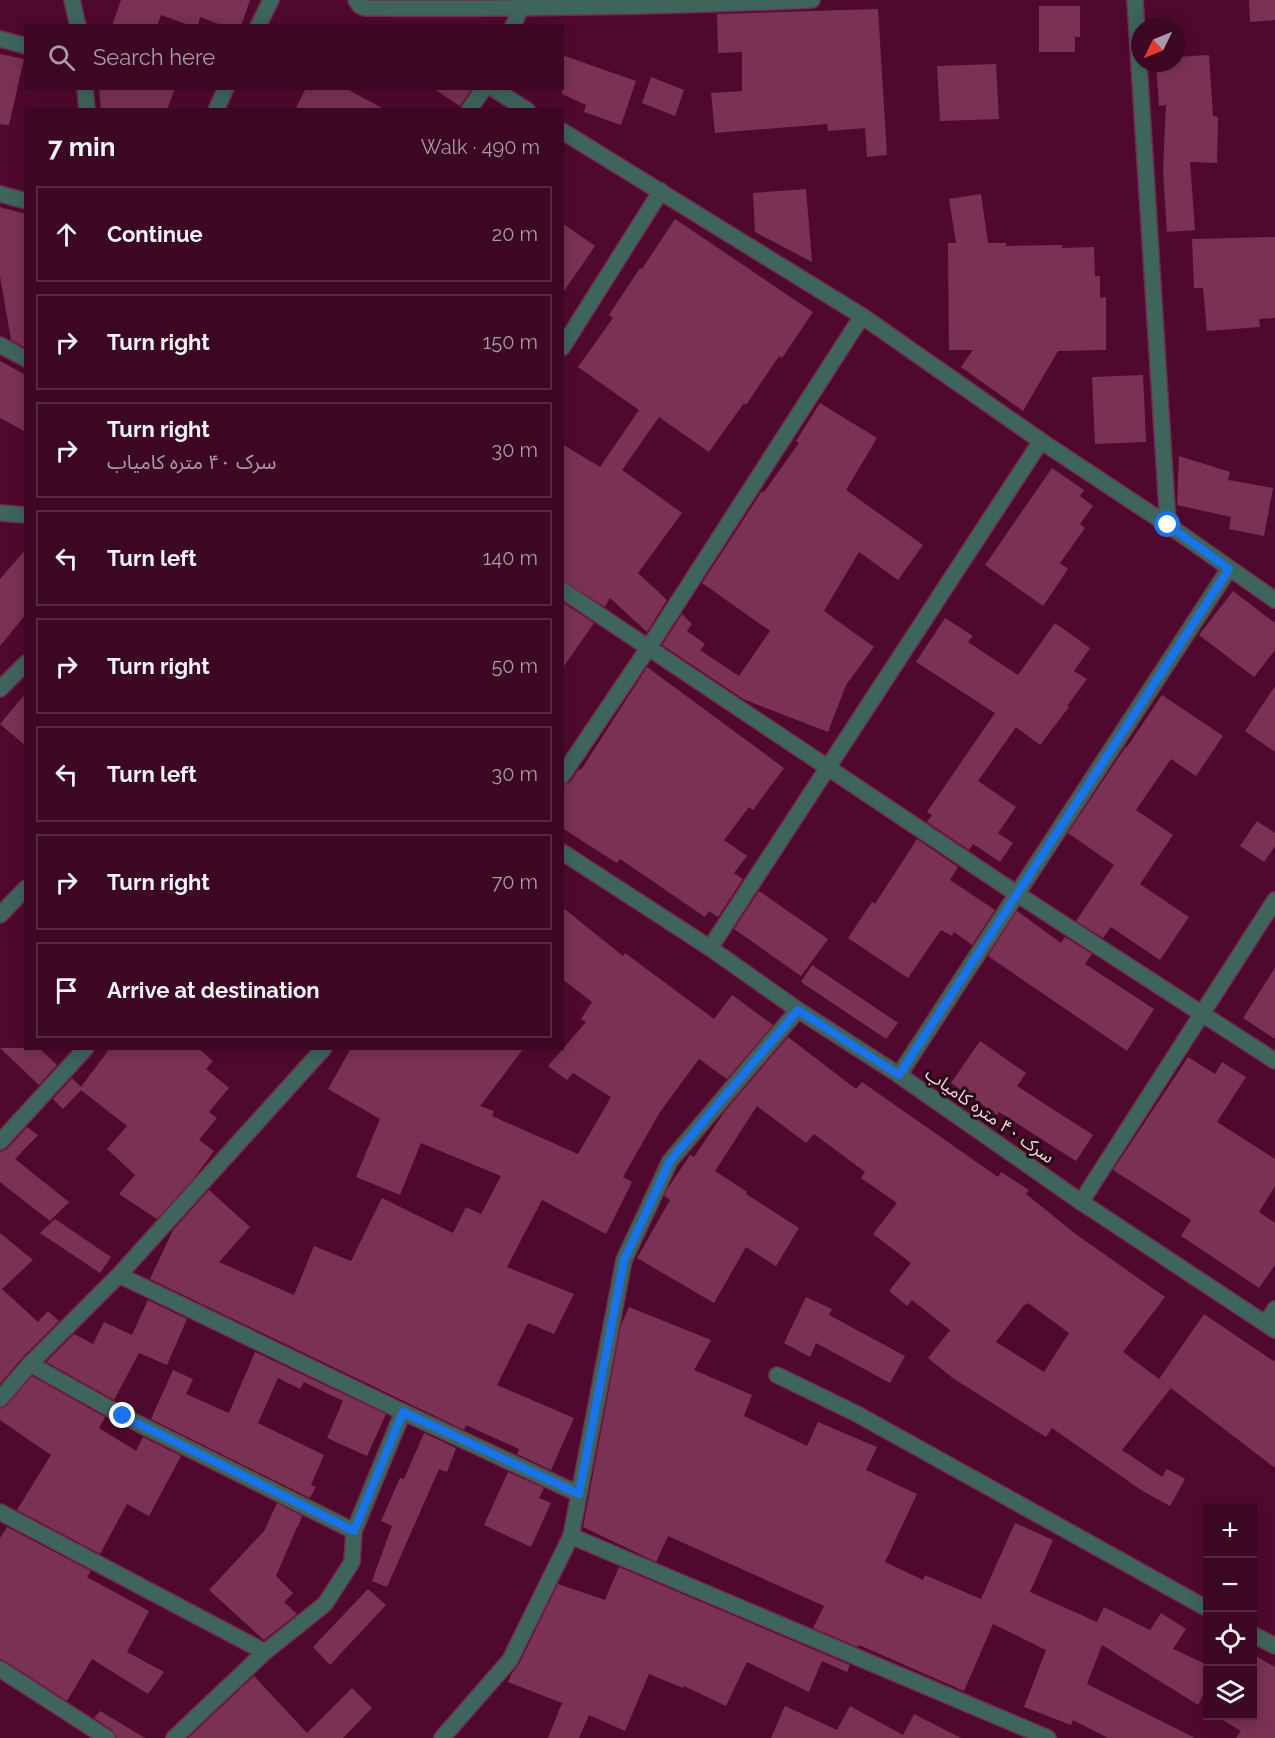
<!DOCTYPE html>
<meta charset="utf-8">
<style>
:root{--surface:#3c0722;--page:#47152f;--text:#f1f3f6;--muted:#ac99a5;--line:#552840}
body{margin:0;font-family:Raleway,"Noto Sans Arabic",sans-serif;background:var(--page);color:var(--text)}
.controls{position:absolute;right:18px;bottom:18px;display:grid;overflow:hidden;border-radius:0px;box-shadow:0 3px 15px #0003}
.controls button{width:54px;height:54px;display:grid;place-items:center;padding:0;border:0;border-bottom:2px solid var(--line);background:var(--surface);color:var(--text);font:30px sans-serif}
.compass{position:absolute;left:1131px;top:18px;width:54px;height:54px;border-radius:50%;background:var(--surface);box-shadow:0 3px 15px #0003;rotate:227deg}
.stop{position:absolute;width:18px;height:18px;margin:-14px;border:4px solid #1a73e8;border-radius:50%;background:#fff}
.stop.end{background:#1a73e8;border-color:#fff;box-shadow:0 2px 6px #0008}
.list{margin:0;padding:0;list-style:none}
h2{display:flex;justify-content:space-between;align-items:center;height:78px;margin:0;padding:0 24px;font-size:26px}
h2 small{font-size:20px;font-weight:400;color:var(--muted)}
.list li{display:grid;grid-template-columns:39px 1fr auto;gap:18px;align-items:center;box-sizing:border-box;height:96px;margin:0 12px 12px;padding:0 12px;border:2px solid var(--line);border-radius:0px}
.list b{display:block;font-size:22px;white-space:nowrap}
.list p{margin:0;font-size:20px;white-space:nowrap;color:var(--muted)}
.list em{font-size:20px;font-style:normal;color:var(--muted)}
.icon{flex:none;width:33px;height:33px;fill:none;stroke:currentColor;stroke-width:2;stroke-linecap:round;stroke-linejoin:round}
.map{position:relative;flex:none;width:1275px;height:1738px;overflow:hidden}
.search{position:absolute;background:var(--surface);box-shadow:0 3px 15px #0003;left:24px;top:24px;width:540px;height:66px;display:flex;align-items:center;gap:15px;box-sizing:border-box;padding:0 21px;border-radius:0px;color:var(--muted);font-size:22px}
.panel{position:absolute;background:var(--surface);box-shadow:0 3px 15px #0003;left:24px;top:108px;width:540px;height:942px;border-radius:0px}
.map>svg:first-child{display:block}
.building{fill:#7a3252;fill-rule:evenodd}
.lines{fill:none;stroke-linecap:round;stroke-linejoin:round}
.minor-casing{stroke:#6f2d4e;stroke-width:18}
.minor{stroke:#3e655b;stroke-width:15}
.route{stroke:#1a73e8;stroke-width:8}
.labels{text-anchor:middle;dominant-baseline:central;stroke-width:6;stroke-linejoin:round;paint-order:stroke}
.street-label{font-size:18px;fill:#fbcfdf;stroke:#250715}
</style>
<div class="map">
<svg width="1275" height="1738" viewBox="0 0 1275 1738">
<rect width="100%" height="100%" fill="#50092e"/>
<g class="building">
<polygon points="121,0 250,0 241,26 224,26 200,17 198,26 192,26 161,15 157,26 112,26"/>
<polygon points="1249,0 1275,0 1275,20 1250,22"/>
<polygon points="1039,6 1080,6 1080,37 1075,37 1075,52 1039,52"/>
<polygon points="878,9 887,155 867,157 865,128 828,131 827,124 715,133 711,93 742,91 742,52 718,53 717,14"/>
<polygon points="0,54 24,59 9,125 0,124"/>
<polygon points="562,55 636,81 621,125 584,112 586,105 562,94"/>
<polygon points="1209,55 1213,116 1218,117 1217,163 1190,162 1195,230 1167,232 1163,170 1166,105 1159,106 1156,63 1176,63 1176,57"/>
<polygon points="996,64 999,119 940,121 937,66"/>
<polygon points="651,77 684,90 675,116 642,103"/>
<polygon points="99,88 175,88 167,110 101,110"/>
<polygon points="306,88 345,88 386,110 295,110"/>
<polygon points="433,88 472,88 460,106"/>
<polygon points="806,189 812,262 755,232 753,193"/>
<polygon points="981,194 988,243 1006,243 1006,246 1062,245 1062,248 1094,247 1095,276 1100,276 1100,298 1106,297 1106,350 1058,351 1023,411 961,367 973,350 949,350 948,243 956,243 949,199"/>
<polygon points="0,207 26,214 26,348 11,340 0,276"/>
<polygon points="675,219 813,312 782,358 779,356 746,405 744,403 709,452 659,417 622,470 682,513 638,573 667,600 647,632 610,598 605,607 562,580 562,444 600,467 639,410 578,367 613,318 609,315 640,268 642,269"/>
<polygon points="562,223 595,246 562,294"/>
<polygon points="1275,237 1275,318 1259,319 1260,327 1207,331 1203,288 1194,288 1192,239"/>
<polygon points="0,361 26,375 26,432 0,418"/>
<polygon points="1143,375 1146,442 1095,444 1092,377"/>
<polygon points="820,403 877,438 846,490 923,545 898,580 859,552 824,611 874,647 846,685 828,732 743,699 662,645 682,614 692,624 687,631 705,644 700,650 739,676 770,631 702,583 762,491 764,492 799,443 796,441"/>
<polygon points="1179,456 1230,472 1228,480 1273,488 1264,536 1229,529 1231,517 1177,505"/>
<polygon points="1052,468 1084,490 1080,496 1093,506 1080,524 1085,528 1060,563 1068,569 1043,606 985,565"/>
<polygon points="26,549 26,614 0,646 0,579"/>
<polygon points="1233,591 1275,623 1275,650 1254,677 1199,635"/>
<polygon points="562,602 594,623 562,669"/>
<polygon points="945,618 973,636 968,642 1018,675 1055,623 1090,648 1074,671 1087,679 1067,706 1069,707 1040,745 1016,727 978,781 1016,807 998,833 1013,843 1000,862 973,844 969,850 927,822 932,815 927,812 995,713 916,662"/>
<polygon points="647,667 784,768 753,810 749,807 724,840 747,856 734,873 743,879 718,917 709,911 705,917 620,859 617,863 562,828 562,786 570,782 579,769 581,770"/>
<polygon points="1275,686 1275,752 1245,731"/>
<polygon points="26,693 26,746 0,724"/>
<polygon points="1162,695 1223,736 1196,776 1171,759 1136,810 1173,835 1140,884 1189,917 1160,960 1111,927 1103,938 1076,921 1114,865 1068,833 1126,746 1127,747"/>
<polygon points="1257,821 1275,833 1275,846 1264,862 1240,846"/>
<polygon points="917,839 958,867 950,880 995,910 972,945 954,932 952,936 941,930 908,978 848,938 872,902 875,904"/>
<polygon points="759,891 828,939 801,976 734,929"/>
<polygon points="562,907 623,956 625,953 714,1019 732,995 773,1025 727,1079 699,1059 660,1112 623,1177 632,1182 606,1234 542,1200 507,1267 574,1294 554,1334 528,1323 497,1385 574,1418 551,1470 517,1454 519,1449 466,1425 464,1430 150,1279 173,1230 209,1190 250,1227 219,1262 294,1295 314,1246 351,1261 382,1198 453,1233 466,1207 481,1214 501,1176 421,1143 400,1195 356,1177 380,1119 328,1089 351,1048 524,1048 480,1106 494,1111 492,1116 578,1154 611,1097 573,1073 567,1080 548,1066 586,1022 581,1019 592,1002 562,979"/>
<polygon points="1017,911 1061,943 1065,937 1092,954 1085,964 1154,1009 1127,1051 988,956"/>
<polygon points="812,965 898,1023 886,1039 801,982"/>
<polygon points="1275,968 1275,1039 1243,1018"/>
<path d="M788 1037 856 1089 862 1082 998 1177 1001 1172 1029 1190 1026 1194 1077 1235 1165 1297 1123 1352 1171 1388 1122 1450 1162 1477 1167 1469 1185 1479 1170 1506 1141 1490 1052 1428 1046 1437 954 1379 928 1358 950 1330 912 1300 907 1306 889 1291 911 1263 873 1234 897 1203 861 1178 865 1172 814 1134 806 1143 757 1106 715 1171 747 1192 746 1194 799 1228 776 1266 746 1247 714 1303 637 1258 670 1200 664 1196 668 1188 690 1155 694 1157 725 1111ZM1028 1303 1069 1333 1044 1372 996 1342 1025 1304 1026 1305Z"/>
<polygon points="980,1041 1026,1073 1017,1086 1093,1135 1076,1161 999,1112 997,1115 951,1083"/>
<polygon points="0,1048 39,1048 57,1065 39,1085"/>
<polygon points="110,1048 198,1048 213,1061 206,1069 229,1088 209,1112 217,1118 199,1140 214,1151 195,1177 157,1219 119,1194 135,1175 107,1149 127,1126 81,1090 63,1109 53,1099 72,1078 81,1087"/>
<polygon points="1188,1057 1215,1074 1222,1062 1246,1077 1217,1122 1275,1159 1275,1186 1259,1212 1275,1223 1275,1265 1259,1288 1181,1236 1191,1220 1113,1170"/>
<polygon points="27,1127 38,1135 15,1159 69,1202 50,1221 0,1182 0,1152 7,1149"/>
<polygon points="55,1219 111,1257 100,1273 40,1233"/>
<polygon points="0,1233 33,1260 2,1289 38,1322 48,1311 59,1321 23,1357 0,1384"/>
<polygon points="806,1297 832,1309 829,1315 905,1356 890,1383 816,1343 810,1357 784,1343"/>
<polygon points="148,1300 187,1319 167,1365 139,1353 114,1400 46,1362 74,1334 93,1344 104,1322 132,1335"/>
<polygon points="629,1307 711,1340 694,1370 752,1395 744,1416 807,1446 818,1422 877,1447 866,1470 917,1494 885,1562 923,1580 925,1575 981,1599 1015,1523 1053,1540 1030,1592 1097,1622 1104,1607 1150,1630 1161,1613 1186,1629 1173,1649 1208,1665 1208,1686 1198,1705 1102,1645 1087,1684 1195,1738 1108,1738 1073,1720 1071,1725 1024,1707 1046,1650 993,1624 964,1691 859,1645 858,1647 813,1628 824,1606 668,1536 656,1562 583,1527 621,1325"/>
<polygon points="1204,1314 1275,1362 1275,1468 1159,1379"/>
<polygon points="255,1352 386,1414 367,1456 327,1438 343,1401 304,1382 300,1389 278,1378 258,1423 324,1455 311,1485 316,1487 310,1498 151,1419 173,1370 193,1379 186,1394 229,1413"/>
<polygon points="32,1376 105,1417 99,1428 136,1451 143,1437 181,1456 149,1516 127,1504 100,1554 17,1510 51,1455 0,1420 0,1409 7,1405"/>
<polygon points="424,1433 456,1448 447,1472 439,1469 387,1587 372,1581 392,1526 381,1521 400,1478 404,1479"/>
<polygon points="508,1472 544,1488 539,1498 551,1503 531,1547 484,1525"/>
<polygon points="277,1503 302,1516 298,1527 296,1526 297,1527 276,1576 293,1593 284,1602 297,1614 264,1640 209,1590 264,1531"/>
<polygon points="7,1527 91,1571 87,1577 149,1611 127,1652 164,1672 148,1694 92,1659 67,1701 5,1661 0,1659 0,1538"/>
<polygon points="619,1567 850,1665 847,1672 822,1661 809,1692 747,1662 726,1706 684,1686 683,1688 649,1674 625,1731 589,1715 579,1738 548,1738 562,1703 508,1682 512,1673 519,1664 558,1584 605,1600"/>
<polygon points="368,1589 386,1605 330,1665 313,1647"/>
<polygon points="1252,1654 1275,1667 1275,1738 1236,1738 1241,1731 1216,1716 1252,1716"/>
<polygon points="254,1676 307,1733 352,1688 372,1708 343,1738 188,1738"/>
<polygon points="785,1706 837,1730 850,1706 903,1735 914,1714 961,1738 771,1738"/>
<polygon points="100,1711 145,1738 117,1738 112,1730 94,1718"/>
</g>
<g class="lines">
<defs>
<g id="minor">
<polyline points="72,0 78,26"/>
<path d="M356 0 360 6 365 8C514 9 663 7 812 0"/>
<polyline points="1135,0 1168,525"/>
<polyline points="258,26 271,0"/>
<polyline points="513,26 520,9 520,0"/>
<polyline points="0,39 26,46"/>
<polyline points="85,88 87,110"/>
<polyline points="492,88 527,110"/>
<polyline points="216,110 226,88"/>
<polyline points="469,110 484,88"/>
<polyline points="562,131 862,316 1041,441 1168,525 1275,600"/>
<polyline points="0,194 26,201"/>
<polyline points="0,345 26,359"/>
<polyline points="562,348 661,191"/>
<polyline points="0,513 26,515"/>
<polyline points="562,590 1017,894 1275,1061"/>
<polyline points="0,689 26,663"/>
<polyline points="562,776 649,647 862,316"/>
<polyline points="562,852 710,948 798,1010 899,1075 1081,1202 1275,1330"/>
<polyline points="0,915 26,888"/>
<polyline points="710,948 1041,441"/>
<polyline points="899,1075 1229,569"/>
<polyline points="0,1142 86,1048"/>
<polyline points="1081,1202 1275,900"/>
<polyline points="119,1275 403,1412 579,1494"/>
<polyline points="1266,1323 1275,1309"/>
<polyline points="30,1364 123,1416 354,1531"/>
<polyline points="777,1375 857,1414 1208,1609"/>
<polyline points="0,1399 30,1364 119,1275 324,1048"/>
<polyline points="0,1512 265,1652"/>
<polyline points="571,1536 1048,1738"/>
<polyline points="1252,1634 1275,1646"/>
<polyline points="0,1669 107,1738"/>
<polyline points="174,1738 265,1652 325,1604 352,1562 354,1531 403,1412"/>
<polyline points="442,1738 510,1660 571,1536 624,1260 670,1161 798,1010"/>
</g>
</defs>
<use href="#minor" class="minor-casing"/>
<use href="#minor" class="minor"/>
</g>
<g class="lines">
<polyline class="route" points="123,1416 354,1531 403,1412 579,1494 624,1260 670,1161 798,1010 899,1075 1229,569 1168,525"/>
</g>
<g class="labels">
<g class="street-label">
<text transform="translate(990 1115) rotate(35)">سرک ۴۰ متره کامیاب</text>
</g>
</g>
</svg>
<div class="controls">
<button>+</button>
<button>−</button>
<button><svg class="icon" aria-label="locate" viewBox="0 0 24 24"><circle cx="12" cy="12" r="6"/><path d="M12 2v4M12 18v4M2 12h4M18 12h4"/></svg></button>
<button><svg class="icon" aria-label="layers" viewBox="0 0 24 24"><path d="M12 4l9 5-9 5-9-5zM3 14l9 5 9-5"/></svg></button>
</div>
<svg class="compass" viewBox="-18 -18 36 36"><path d="M0-13l5 13h-10z" fill="#e53935"/><path d="M0 13l5-13h-10z" fill="#ac99a5"/></svg>
<div class="stop" style="left:1168px;top:525px"></div>
<div class="stop end" style="left:123px;top:1416px"></div>
<div class="search"><svg class="icon" aria-label="search" viewBox="0 0 24 24"><circle cx="10" cy="10" r="6"/><path d="M15 15l6 6"/></svg>Search here</div>
<section class="panel">
<h2>7 min<small>Walk · 490 m</small></h2>
<ul class="list">
<li><svg class="icon" aria-label="ahead" viewBox="0 0 24 24"><path d="M12 20V5M6 11l6-6 6 6"/></svg><div><b>Continue</b></div><em>20 m</em></li>
<li><svg class="icon" aria-label="right" viewBox="0 0 24 24"><path d="M7 20v-9h11M14 6l5 5-5 5"/></svg><div><b>Turn right</b></div><em>150 m</em></li>
<li><svg class="icon" aria-label="right" viewBox="0 0 24 24"><path d="M7 20v-9h11M14 6l5 5-5 5"/></svg><div><b>Turn right</b><p>سرک ۴۰ متره کامیاب</p></div><em>30 m</em></li>
<li><svg class="icon" aria-label="left" viewBox="0 0 24 24"><path d="M17 20v-9H6M10 6l-5 5 5 5"/></svg><div><b>Turn left</b></div><em>140 m</em></li>
<li><svg class="icon" aria-label="right" viewBox="0 0 24 24"><path d="M7 20v-9h11M14 6l5 5-5 5"/></svg><div><b>Turn right</b></div><em>50 m</em></li>
<li><svg class="icon" aria-label="left" viewBox="0 0 24 24"><path d="M17 20v-9H6M10 6l-5 5 5 5"/></svg><div><b>Turn left</b></div><em>30 m</em></li>
<li><svg class="icon" aria-label="right" viewBox="0 0 24 24"><path d="M7 20v-9h11M14 6l5 5-5 5"/></svg><div><b>Turn right</b></div><em>70 m</em></li>
<li><svg class="icon" aria-label="arrive" viewBox="0 0 24 24"><path d="M6 21V4h12l-3 4 3 4H6"/></svg><div><b>Arrive at destination</b></div></li>
</ul>
</section>
</div>
